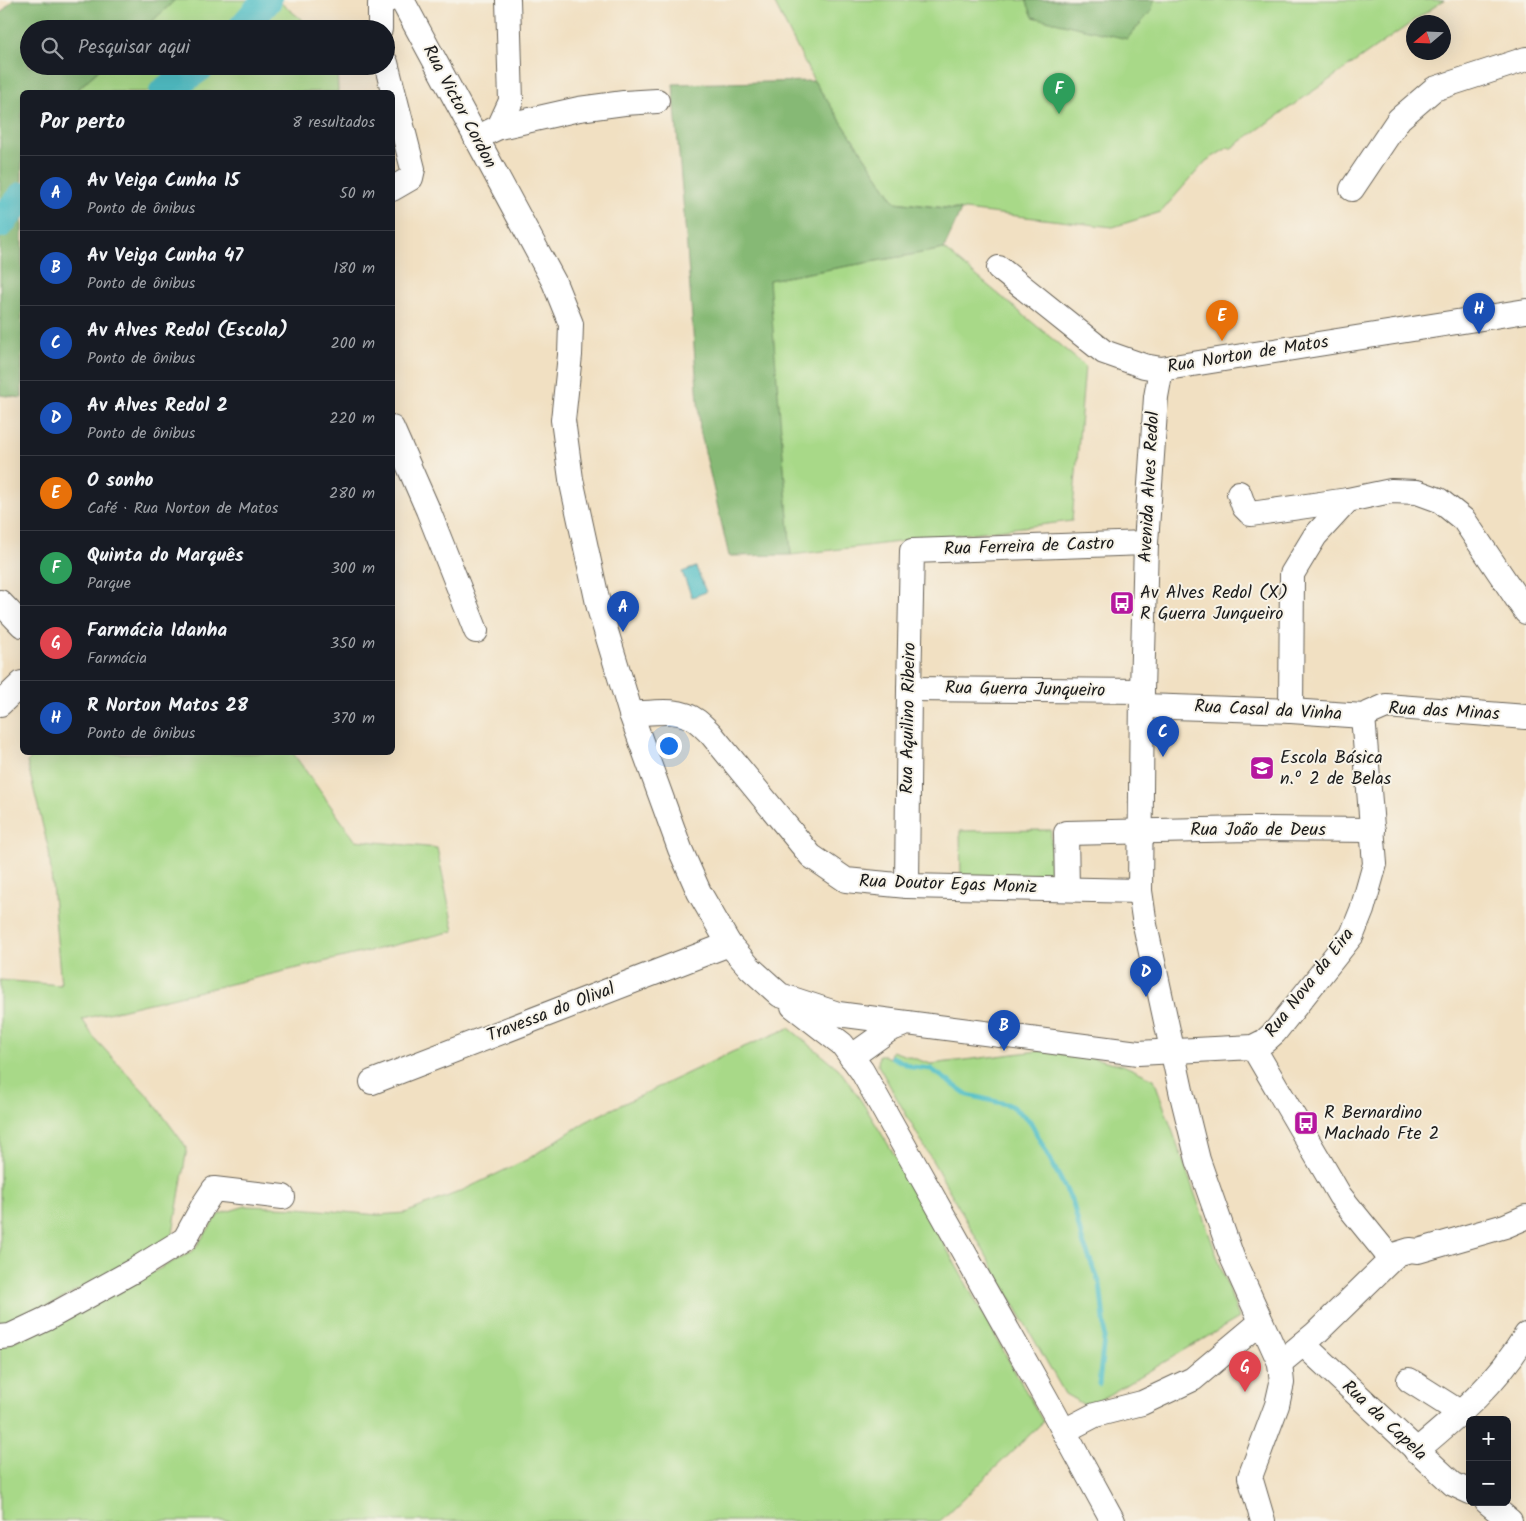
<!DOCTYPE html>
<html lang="pt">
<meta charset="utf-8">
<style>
:root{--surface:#171b24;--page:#242831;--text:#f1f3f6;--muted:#9ea1a6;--line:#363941;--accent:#ea580c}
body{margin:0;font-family:Kalam,sans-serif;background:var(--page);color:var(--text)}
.controls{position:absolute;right:15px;bottom:15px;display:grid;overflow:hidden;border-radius:8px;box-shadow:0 5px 20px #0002}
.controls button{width:45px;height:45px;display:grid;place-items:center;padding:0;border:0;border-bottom:1px solid var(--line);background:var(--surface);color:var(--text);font:25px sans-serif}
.compass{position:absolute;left:1406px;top:15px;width:45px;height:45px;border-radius:50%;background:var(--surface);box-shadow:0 5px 20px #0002;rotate:251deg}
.you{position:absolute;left:668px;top:745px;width:18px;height:18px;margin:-12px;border:4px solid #fff;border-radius:50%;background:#1a73e8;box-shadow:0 0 0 8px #1a73e833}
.badge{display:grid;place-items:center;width:32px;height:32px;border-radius:50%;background:var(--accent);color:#fff;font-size:16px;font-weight:700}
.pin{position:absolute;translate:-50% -41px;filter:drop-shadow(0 1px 2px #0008)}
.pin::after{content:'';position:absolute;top:26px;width:18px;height:15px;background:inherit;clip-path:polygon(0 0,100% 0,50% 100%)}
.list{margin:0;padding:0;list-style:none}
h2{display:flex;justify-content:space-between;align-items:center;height:65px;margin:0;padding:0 20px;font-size:21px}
h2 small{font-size:16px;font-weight:400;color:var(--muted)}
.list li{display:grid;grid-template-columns:32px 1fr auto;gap:15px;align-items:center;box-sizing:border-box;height:75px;padding:0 20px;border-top:1px solid var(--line)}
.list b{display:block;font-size:19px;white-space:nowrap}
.list p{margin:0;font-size:16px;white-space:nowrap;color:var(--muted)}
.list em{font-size:16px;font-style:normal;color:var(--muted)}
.icon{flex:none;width:28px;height:28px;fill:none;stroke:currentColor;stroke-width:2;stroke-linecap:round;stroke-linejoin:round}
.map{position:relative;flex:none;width:1526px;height:1521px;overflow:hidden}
.search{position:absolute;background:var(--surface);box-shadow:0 5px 20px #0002;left:20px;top:20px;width:375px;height:55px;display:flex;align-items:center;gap:12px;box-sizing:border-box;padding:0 18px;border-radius:28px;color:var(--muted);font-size:19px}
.panel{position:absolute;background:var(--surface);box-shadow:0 5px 20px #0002;left:20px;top:90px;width:375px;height:665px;border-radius:8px}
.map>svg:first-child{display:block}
.green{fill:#a8d988;stroke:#627a52}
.forest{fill:#86b974;stroke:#516a48}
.water{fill:#51bfc6;stroke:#366e71}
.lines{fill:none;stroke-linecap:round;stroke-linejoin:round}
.stream{stroke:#51bfc6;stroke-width:5}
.river{stroke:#51bfc6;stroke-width:30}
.minor-casing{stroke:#676156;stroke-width:26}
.minor{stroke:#fff;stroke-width:24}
.labels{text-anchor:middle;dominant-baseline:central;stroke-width:4;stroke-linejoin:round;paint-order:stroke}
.street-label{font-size:18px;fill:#1c1c1c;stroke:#f7f3e8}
.poi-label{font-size:18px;fill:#1c1c1c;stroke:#f7f3e8;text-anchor:start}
</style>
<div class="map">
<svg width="1526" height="1521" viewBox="0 0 1526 1521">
<rect width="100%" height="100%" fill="#f7f3e8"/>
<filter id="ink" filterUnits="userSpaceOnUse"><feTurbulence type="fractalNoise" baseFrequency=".02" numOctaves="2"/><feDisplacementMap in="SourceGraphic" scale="10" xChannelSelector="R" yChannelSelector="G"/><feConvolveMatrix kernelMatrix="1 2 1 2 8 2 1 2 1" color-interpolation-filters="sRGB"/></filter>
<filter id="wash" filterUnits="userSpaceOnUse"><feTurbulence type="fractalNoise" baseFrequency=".0096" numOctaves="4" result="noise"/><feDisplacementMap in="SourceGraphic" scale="20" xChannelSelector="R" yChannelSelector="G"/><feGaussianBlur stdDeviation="1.12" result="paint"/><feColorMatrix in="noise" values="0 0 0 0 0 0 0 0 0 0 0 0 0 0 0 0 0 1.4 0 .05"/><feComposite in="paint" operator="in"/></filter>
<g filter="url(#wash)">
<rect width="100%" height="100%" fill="#f1e0c2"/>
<g class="green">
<polygon points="175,0 277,0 314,29 144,29"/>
<polygon points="773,0 1444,0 1230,149 1229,147 1206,161 1161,212 1113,227 895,202 814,81"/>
<polygon points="103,66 337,66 338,92 80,92 77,90"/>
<polygon points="944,249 1085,366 1072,521 791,555 768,280"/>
<polygon points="36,753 293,753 355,840 437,848 454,931 82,1019 95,1039 150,1098 187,1148 172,1239 0,1332 0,980 61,985 49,851 27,762"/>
<polygon points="1051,830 1051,876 961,877 960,831"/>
<polygon points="789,1028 839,1069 862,1102 894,1154 1043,1422 940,1521 0,1521 0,1348 116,1292 193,1251 219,1214 246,1206 298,1208 378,1215 405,1213 459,1192 528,1159 587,1121 732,1052"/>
<polygon points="1055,1049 1123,1065 1154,1079 1239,1318 1088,1407 1065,1394 878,1065 879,1055 883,1055 889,1058 892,1051 931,1064"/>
</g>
<g class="forest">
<polygon points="13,0 175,0 144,29 29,29 29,66 103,66 77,90 80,92 22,92 22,398 0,395 0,14"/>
<polygon points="1026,0 1154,0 1152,10 1127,39 1033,17"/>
<polygon points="814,81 895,202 961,210 944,249 769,280 791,555 729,556 700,430 687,248 673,84"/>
</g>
<polygon class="water" points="696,567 706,592 692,597 682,572"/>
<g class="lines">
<polyline class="stream" points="892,1057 912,1067 931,1069 968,1095 1010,1105 1030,1121 1073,1203 1082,1240 1100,1284 1105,1329 1099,1384"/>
<g class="river">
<polyline points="242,29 267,0"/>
<polyline points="164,92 201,66"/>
<polyline points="0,223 22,197"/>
</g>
</g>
</g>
<g filter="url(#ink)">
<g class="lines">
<defs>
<g id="minor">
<polyline points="402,0 554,282 571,324 570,355 563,420 571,479 599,608 631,714 680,849 699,892 729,944 750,968 780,995 838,1014 1138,1053 1253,1047 1265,1041 1275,1032 1352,935 1362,910 1375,864 1363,716"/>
<polyline points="380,29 380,4 388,0"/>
<polyline points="386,63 413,169 411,178 392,189"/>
<polyline points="499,127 511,101 508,0"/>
<polyline points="476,138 499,127 579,109 624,103 657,101"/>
<polyline points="1352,189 1399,119 1434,89 1526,59"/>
<polyline points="999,268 1104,352 1144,366 1161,369 1526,311"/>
<polyline points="1161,369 1156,397 1146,543 1142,691 1140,891 1145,925 1182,1095 1198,1160 1232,1257 1280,1363 1282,1383 1277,1405 1250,1477 1263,1521"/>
<polyline points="392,428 428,510 476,631"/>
<polyline points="1239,493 1244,507 1251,514 1348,500"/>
<polyline points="0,602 22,625"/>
<polyline points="909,689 1142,691"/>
<polyline points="0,704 22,683"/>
<polyline points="1143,706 1291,711 1363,716 1386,706 1526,717"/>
<polyline points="1291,711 1292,574 1315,536 1348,500 1391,491 1417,492 1439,500 1464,520 1526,612"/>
<path d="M631 714C652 713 679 707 697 721 702 725 707 730 711 734L811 856 846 880 907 886 1140 891"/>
<polyline points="907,886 909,689 912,551 1146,543"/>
<polyline points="1067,889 1066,833 1249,829 1373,830"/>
<polyline points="793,1006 842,1044 862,1071 1053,1411 1113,1521"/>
<polyline points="1253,1047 1340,1196 1391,1259"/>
<polyline points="851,1057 889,1030 907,1023"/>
<polyline points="372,1082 729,944"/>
<polyline points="0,1337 10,1336 46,1319 133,1271 185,1239 204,1204 214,1189 283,1197"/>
<polyline points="1303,1344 1453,1484 1470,1492"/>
<polyline points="1280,1363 1315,1334 1397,1254 1410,1250 1418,1251 1505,1226 1526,1217"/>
<polyline points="1409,1380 1461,1413"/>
<polyline points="1064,1431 1095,1415 1142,1403 1193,1379 1261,1322"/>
<path d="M1416 1451C1460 1414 1495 1385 1526 1335"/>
<polyline points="1487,1502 1510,1521"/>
</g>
</defs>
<use href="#minor" class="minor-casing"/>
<use href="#minor" class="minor"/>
</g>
</g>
<defs>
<symbol id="bus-square" viewBox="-11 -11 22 22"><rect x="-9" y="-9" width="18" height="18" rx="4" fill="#b5179e" stroke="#f7f3e8"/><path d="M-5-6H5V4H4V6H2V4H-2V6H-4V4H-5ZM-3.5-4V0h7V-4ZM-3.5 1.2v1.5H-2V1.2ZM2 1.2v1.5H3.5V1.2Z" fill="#fff"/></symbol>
<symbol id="school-square" viewBox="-11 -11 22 22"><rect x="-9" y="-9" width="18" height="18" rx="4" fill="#b5179e" stroke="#f7f3e8"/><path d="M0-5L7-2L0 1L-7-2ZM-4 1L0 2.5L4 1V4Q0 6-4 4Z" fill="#fff"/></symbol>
</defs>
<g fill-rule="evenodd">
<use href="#bus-square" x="1108" y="589" width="28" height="28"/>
<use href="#school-square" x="1248" y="754" width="28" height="28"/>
<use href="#bus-square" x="1292" y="1109" width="28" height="28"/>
</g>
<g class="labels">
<g class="street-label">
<text transform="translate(459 107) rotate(62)">Rua Victor Cordon</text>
<text transform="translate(1248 355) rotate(-9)">Rua Norton de Matos</text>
<text transform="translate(1150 487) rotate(-87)">Avenida Alves Redol</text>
<text transform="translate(1029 547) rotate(-2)">Rua Ferreira de Castro</text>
<text transform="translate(1025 690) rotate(1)">Rua Guerra Junqueiro</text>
<text transform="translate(1268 711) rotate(3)">Rua Casal da Vinha</text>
<text transform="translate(1444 712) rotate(3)">Rua das Minas</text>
<text transform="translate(909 718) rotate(-89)">Rua Aquilino Ribeiro</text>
<text x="1258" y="830">Rua João de Deus</text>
<text transform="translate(948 885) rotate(2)">Rua Doutor Egas Moniz</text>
<text transform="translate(1310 983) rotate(-52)">Rua Nova da Eira</text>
<text transform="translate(551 1013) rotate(-21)">Travessa do Olival</text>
<text transform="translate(1384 1421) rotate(43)">Rua da Capela</text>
</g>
<g class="poi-label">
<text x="1140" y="593">Av Alves Redol (X)<tspan x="1140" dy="21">R Guerra Junqueiro</tspan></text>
<text x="1280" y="758">Escola Básica<tspan x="1280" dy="21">n.º 2 de Belas</tspan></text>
<text x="1324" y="1113">R Bernardino<tspan x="1324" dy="21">Machado Fte 2</tspan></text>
</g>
</g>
</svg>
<div class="controls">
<button>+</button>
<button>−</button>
</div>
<svg class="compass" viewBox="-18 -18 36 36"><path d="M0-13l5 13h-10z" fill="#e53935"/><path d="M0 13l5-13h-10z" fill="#9ea1a6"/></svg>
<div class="you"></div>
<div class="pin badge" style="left:623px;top:632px;background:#1a4fb4">A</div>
<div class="pin badge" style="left:1004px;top:1051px;background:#1a4fb4">B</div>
<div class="pin badge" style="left:1163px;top:757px;background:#1a4fb4">C</div>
<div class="pin badge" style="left:1146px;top:997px;background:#1a4fb4">D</div>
<div class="pin badge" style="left:1222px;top:341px;background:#e8710a">E</div>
<div class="pin badge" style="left:1059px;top:114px;background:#2e9e5b">F</div>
<div class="pin badge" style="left:1245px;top:1392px;background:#e0444e">G</div>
<div class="pin badge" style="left:1479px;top:334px;background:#1a4fb4">H</div>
<div class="search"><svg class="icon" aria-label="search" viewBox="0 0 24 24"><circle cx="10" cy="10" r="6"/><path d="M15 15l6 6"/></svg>Pesquisar aqui</div>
<section class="panel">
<h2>Por perto<small>8 resultados</small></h2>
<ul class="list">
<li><span class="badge" style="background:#1a4fb4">A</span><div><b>Av Veiga Cunha 15</b><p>Ponto de ônibus</p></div><em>50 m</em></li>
<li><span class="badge" style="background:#1a4fb4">B</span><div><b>Av Veiga Cunha 47</b><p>Ponto de ônibus</p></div><em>180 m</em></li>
<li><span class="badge" style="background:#1a4fb4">C</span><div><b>Av Alves Redol (Escola)</b><p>Ponto de ônibus</p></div><em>200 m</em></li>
<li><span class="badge" style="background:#1a4fb4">D</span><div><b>Av Alves Redol 2</b><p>Ponto de ônibus</p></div><em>220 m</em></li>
<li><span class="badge" style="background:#e8710a">E</span><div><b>O sonho</b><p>Café · Rua Norton de Matos</p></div><em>280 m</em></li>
<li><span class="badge" style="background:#2e9e5b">F</span><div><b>Quinta do Marquês</b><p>Parque</p></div><em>300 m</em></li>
<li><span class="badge" style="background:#e0444e">G</span><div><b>Farmácia Idanha</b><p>Farmácia</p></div><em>350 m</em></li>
<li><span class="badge" style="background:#1a4fb4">H</span><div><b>R Norton Matos 28</b><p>Ponto de ônibus</p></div><em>370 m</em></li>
</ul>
</section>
</div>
